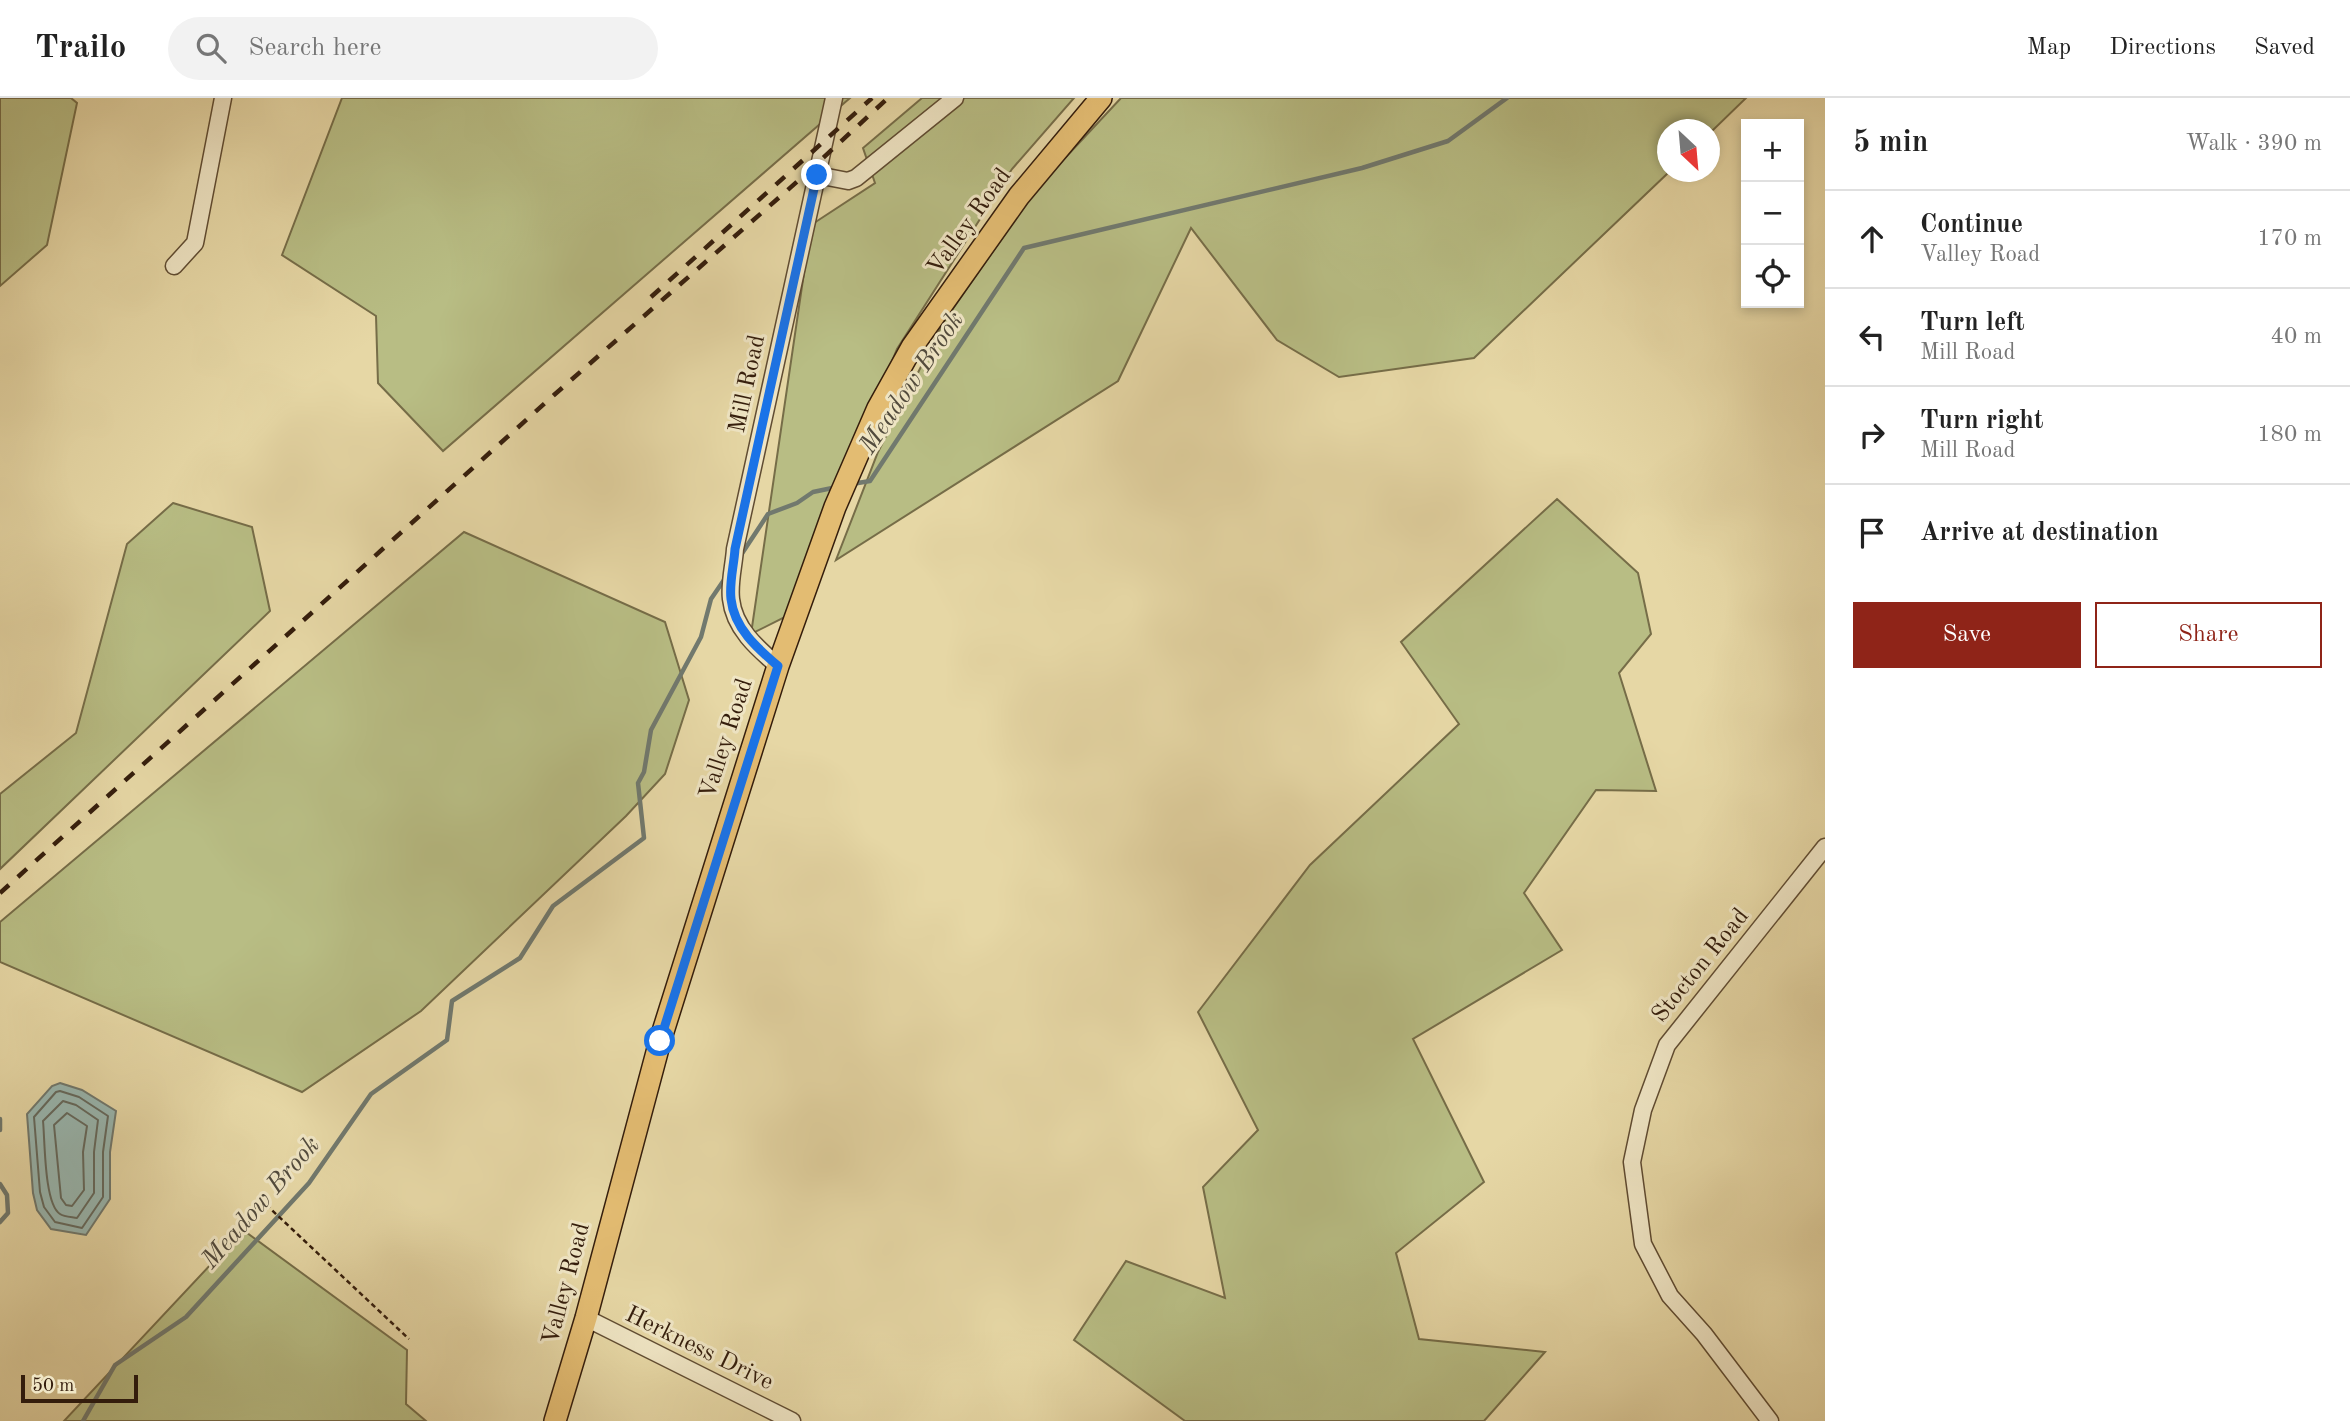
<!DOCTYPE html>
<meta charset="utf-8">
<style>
:root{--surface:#fff;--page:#f2f2f2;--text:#222;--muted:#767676;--line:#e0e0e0;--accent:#8f2418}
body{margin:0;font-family:"Old Standard TT",serif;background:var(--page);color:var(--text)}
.controls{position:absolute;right:21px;top:21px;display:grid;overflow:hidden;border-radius:0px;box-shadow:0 4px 10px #0003}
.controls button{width:63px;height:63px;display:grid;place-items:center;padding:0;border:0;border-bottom:2px solid var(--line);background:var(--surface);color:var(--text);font:35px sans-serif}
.compass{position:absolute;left:1657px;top:21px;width:63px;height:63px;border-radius:50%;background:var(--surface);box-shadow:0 4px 10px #0003;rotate:154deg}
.scale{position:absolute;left:21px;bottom:18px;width:117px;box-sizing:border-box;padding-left:7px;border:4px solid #341d0c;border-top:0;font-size:19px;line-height:24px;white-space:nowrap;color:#341d0c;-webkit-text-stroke:5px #efe5c4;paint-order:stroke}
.stop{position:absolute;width:21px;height:21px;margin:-16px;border:5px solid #1a73e8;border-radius:50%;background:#fff}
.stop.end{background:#1a73e8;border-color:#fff;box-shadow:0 2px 7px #0008}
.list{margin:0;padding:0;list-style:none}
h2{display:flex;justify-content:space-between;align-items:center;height:91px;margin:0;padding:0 28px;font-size:30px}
h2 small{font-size:23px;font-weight:400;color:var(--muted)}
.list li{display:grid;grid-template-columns:46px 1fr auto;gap:21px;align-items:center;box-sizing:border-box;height:98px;padding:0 28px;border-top:2px solid var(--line)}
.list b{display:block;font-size:26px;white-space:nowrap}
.list p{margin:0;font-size:23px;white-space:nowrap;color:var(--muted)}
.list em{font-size:23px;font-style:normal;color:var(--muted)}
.actions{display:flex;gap:14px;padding:21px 28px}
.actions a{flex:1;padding:16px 0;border:2px solid var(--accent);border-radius:0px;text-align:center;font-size:24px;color:var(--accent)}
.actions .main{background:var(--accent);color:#fff}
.icon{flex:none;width:38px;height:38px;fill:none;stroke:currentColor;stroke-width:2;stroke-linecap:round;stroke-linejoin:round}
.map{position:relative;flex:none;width:1825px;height:1323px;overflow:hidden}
header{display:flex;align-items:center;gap:42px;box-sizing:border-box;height:98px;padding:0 35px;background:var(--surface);border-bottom:2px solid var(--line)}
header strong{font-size:33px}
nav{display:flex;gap:38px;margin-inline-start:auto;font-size:24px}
.search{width:490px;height:63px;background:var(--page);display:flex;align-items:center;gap:18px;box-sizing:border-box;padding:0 24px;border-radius:38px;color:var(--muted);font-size:26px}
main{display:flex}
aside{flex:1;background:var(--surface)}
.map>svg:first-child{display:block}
.green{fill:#b8bd84;stroke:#766d48;stroke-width:2}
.water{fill:#99b7b0;stroke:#71796e;stroke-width:2}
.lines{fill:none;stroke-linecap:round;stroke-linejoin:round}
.shore{stroke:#666a5e;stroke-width:2}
.stream{stroke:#71796e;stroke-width:4.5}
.minor-casing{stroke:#604c32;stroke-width:19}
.major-casing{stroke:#341d0c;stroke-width:24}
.path{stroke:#341d0c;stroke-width:2.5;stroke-dasharray:5 3.5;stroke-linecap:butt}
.minor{stroke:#efe5c4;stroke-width:16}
.major{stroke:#e3bc72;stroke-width:21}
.rail{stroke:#341d0c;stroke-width:4.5;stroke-dasharray:12 12;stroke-linecap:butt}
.route{stroke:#1a73e8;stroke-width:9}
.labels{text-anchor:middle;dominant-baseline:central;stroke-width:6;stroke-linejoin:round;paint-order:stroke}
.street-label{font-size:24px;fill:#341d0c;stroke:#efe5c4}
.water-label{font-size:26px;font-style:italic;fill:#524b3d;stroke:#efe5c4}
</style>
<header>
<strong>Trailo</strong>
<div class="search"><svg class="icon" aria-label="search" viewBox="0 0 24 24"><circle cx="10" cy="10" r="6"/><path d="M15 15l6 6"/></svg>Search here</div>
<nav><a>Map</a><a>Directions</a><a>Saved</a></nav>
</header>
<main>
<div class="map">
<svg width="1825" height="1323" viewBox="0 0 1825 1323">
<rect width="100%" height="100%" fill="#e6d7a5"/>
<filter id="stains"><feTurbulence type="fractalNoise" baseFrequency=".00286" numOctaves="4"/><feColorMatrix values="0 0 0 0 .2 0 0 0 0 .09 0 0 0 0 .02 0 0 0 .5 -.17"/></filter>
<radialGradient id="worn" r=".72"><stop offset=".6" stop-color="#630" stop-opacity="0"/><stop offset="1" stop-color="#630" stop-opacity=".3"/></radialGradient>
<g class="green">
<polygon points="0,0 71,0 77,5 47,147 0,188"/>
<polygon points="342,0 850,0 443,353 378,285 376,218 282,157"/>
<polygon points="922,0 1074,0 1012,71 897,251 789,517 751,536 811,127 875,85 863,50"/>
<polygon points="1121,0 1746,0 1710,35 1710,32 1668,32 1669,74 1474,260 1339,279 1277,242 1191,130 1118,283 836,462 878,354 943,225 1037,90"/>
<polygon points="1557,401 1638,475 1651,536 1619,575 1656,693 1596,692 1524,795 1562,852 1413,941 1484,1084 1396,1155 1419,1241 1545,1254 1484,1323 1185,1323 1074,1242 1126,1163 1225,1200 1203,1089 1258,1032 1198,914 1310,767 1459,626 1401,544"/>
<polygon points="173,405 252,429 270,513 0,771 0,696 76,635 127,446"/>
<polygon points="464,434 665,524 689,602 665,676 626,718 421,913 302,994 0,864 0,824"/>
<polygon points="243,1132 407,1252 406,1306 426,1323 64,1323"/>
</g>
<polygon class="water" points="60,985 82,992 116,1013 110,1054 110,1101 86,1137 51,1131 37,1112 33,1095 27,1016 52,988"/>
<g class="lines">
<g class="shore">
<polygon points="60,993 79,999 108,1018 103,1054 103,1099 82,1130 55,1124 44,1109 40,1094 34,1019 56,994"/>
<path d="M63 1003 76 1007 98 1022 94 1054V1095L77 1120C72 1119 64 1119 60 1116 44 1106 45 1042 43 1023Z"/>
<polygon points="67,1015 87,1028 83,1054 84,1092 72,1108 66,1107 61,1100 54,1027"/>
</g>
<g class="stream">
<polyline points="852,386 870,383 1024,150 1362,70 1448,43 1507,0"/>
<polyline points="741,457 768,416 797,405 813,394 837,389"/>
<polyline points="0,1021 0,1032"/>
<polyline points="0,1086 7,1097 8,1115 0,1124"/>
<polyline points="83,1323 115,1267 186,1219 309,1085 371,996 447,942 452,903 520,860 553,808 644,740 638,685 644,674 651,632 701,539 711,501 726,479"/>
</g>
<defs>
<g id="minor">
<polyline points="817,77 848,83 856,80 955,0"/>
<polyline points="174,168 195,145 223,0"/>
<path d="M778 568C757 550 734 530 731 501 729 485 734 467 735 451L834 0"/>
<polyline points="586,1220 792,1323"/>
<polyline points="1770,1323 1704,1236 1670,1198 1643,1146 1632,1064 1643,1012 1667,947 1825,749"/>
</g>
<polyline id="major" points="555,1323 586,1220 660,943 778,568 835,409 878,310 912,249 1019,98 1101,0"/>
</defs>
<use href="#minor" class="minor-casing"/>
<use href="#major" class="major-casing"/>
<polyline class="path" points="260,1101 409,1241"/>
<use href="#minor" class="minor"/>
<use href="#major" class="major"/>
<g class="rail">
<polyline points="651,199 872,0"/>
<polyline points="0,795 554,297 799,82 888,0"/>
</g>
</g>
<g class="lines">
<path class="route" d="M660 943 778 568C757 550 734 530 731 501 729 485 734 467 735 451L817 77"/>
</g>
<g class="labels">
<g class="street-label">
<text transform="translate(970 124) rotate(-54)">Valley Road</text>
<text transform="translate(748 286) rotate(-78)">Mill Road</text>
<text transform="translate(727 641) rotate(-72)">Valley Road</text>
<text transform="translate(1701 868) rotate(-51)">Stocton Road</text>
<text transform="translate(567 1186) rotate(-75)">Valley Road</text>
<text transform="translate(699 1251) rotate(26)">Herkness Drive</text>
</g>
<g class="water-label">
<text transform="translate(912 285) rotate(-56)">Meadow Brook</text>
<text transform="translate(261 1105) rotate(-49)">Meadow Brook</text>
</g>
</g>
<rect width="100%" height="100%" filter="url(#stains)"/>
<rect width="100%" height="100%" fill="url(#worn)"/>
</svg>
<div class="controls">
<button>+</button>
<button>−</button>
<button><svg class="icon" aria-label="locate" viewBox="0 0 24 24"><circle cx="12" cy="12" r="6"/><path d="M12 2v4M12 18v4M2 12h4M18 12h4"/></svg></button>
</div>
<svg class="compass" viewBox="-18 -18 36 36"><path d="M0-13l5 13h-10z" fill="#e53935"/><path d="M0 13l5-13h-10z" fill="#767676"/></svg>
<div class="scale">50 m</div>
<div class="stop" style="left:660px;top:943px"></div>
<div class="stop end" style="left:817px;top:77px"></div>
</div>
<aside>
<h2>5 min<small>Walk · 390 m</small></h2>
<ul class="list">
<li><svg class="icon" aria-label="ahead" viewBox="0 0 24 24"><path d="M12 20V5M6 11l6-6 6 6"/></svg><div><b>Continue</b><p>Valley Road</p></div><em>170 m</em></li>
<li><svg class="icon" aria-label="left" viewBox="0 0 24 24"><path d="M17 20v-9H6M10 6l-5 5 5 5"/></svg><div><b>Turn left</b><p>Mill Road</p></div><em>40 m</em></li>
<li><svg class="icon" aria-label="right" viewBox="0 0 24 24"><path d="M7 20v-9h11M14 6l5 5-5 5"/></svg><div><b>Turn right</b><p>Mill Road</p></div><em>180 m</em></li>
<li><svg class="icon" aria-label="arrive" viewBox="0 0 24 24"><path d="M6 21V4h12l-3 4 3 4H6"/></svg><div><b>Arrive at destination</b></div></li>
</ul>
<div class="actions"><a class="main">Save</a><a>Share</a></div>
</aside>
</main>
